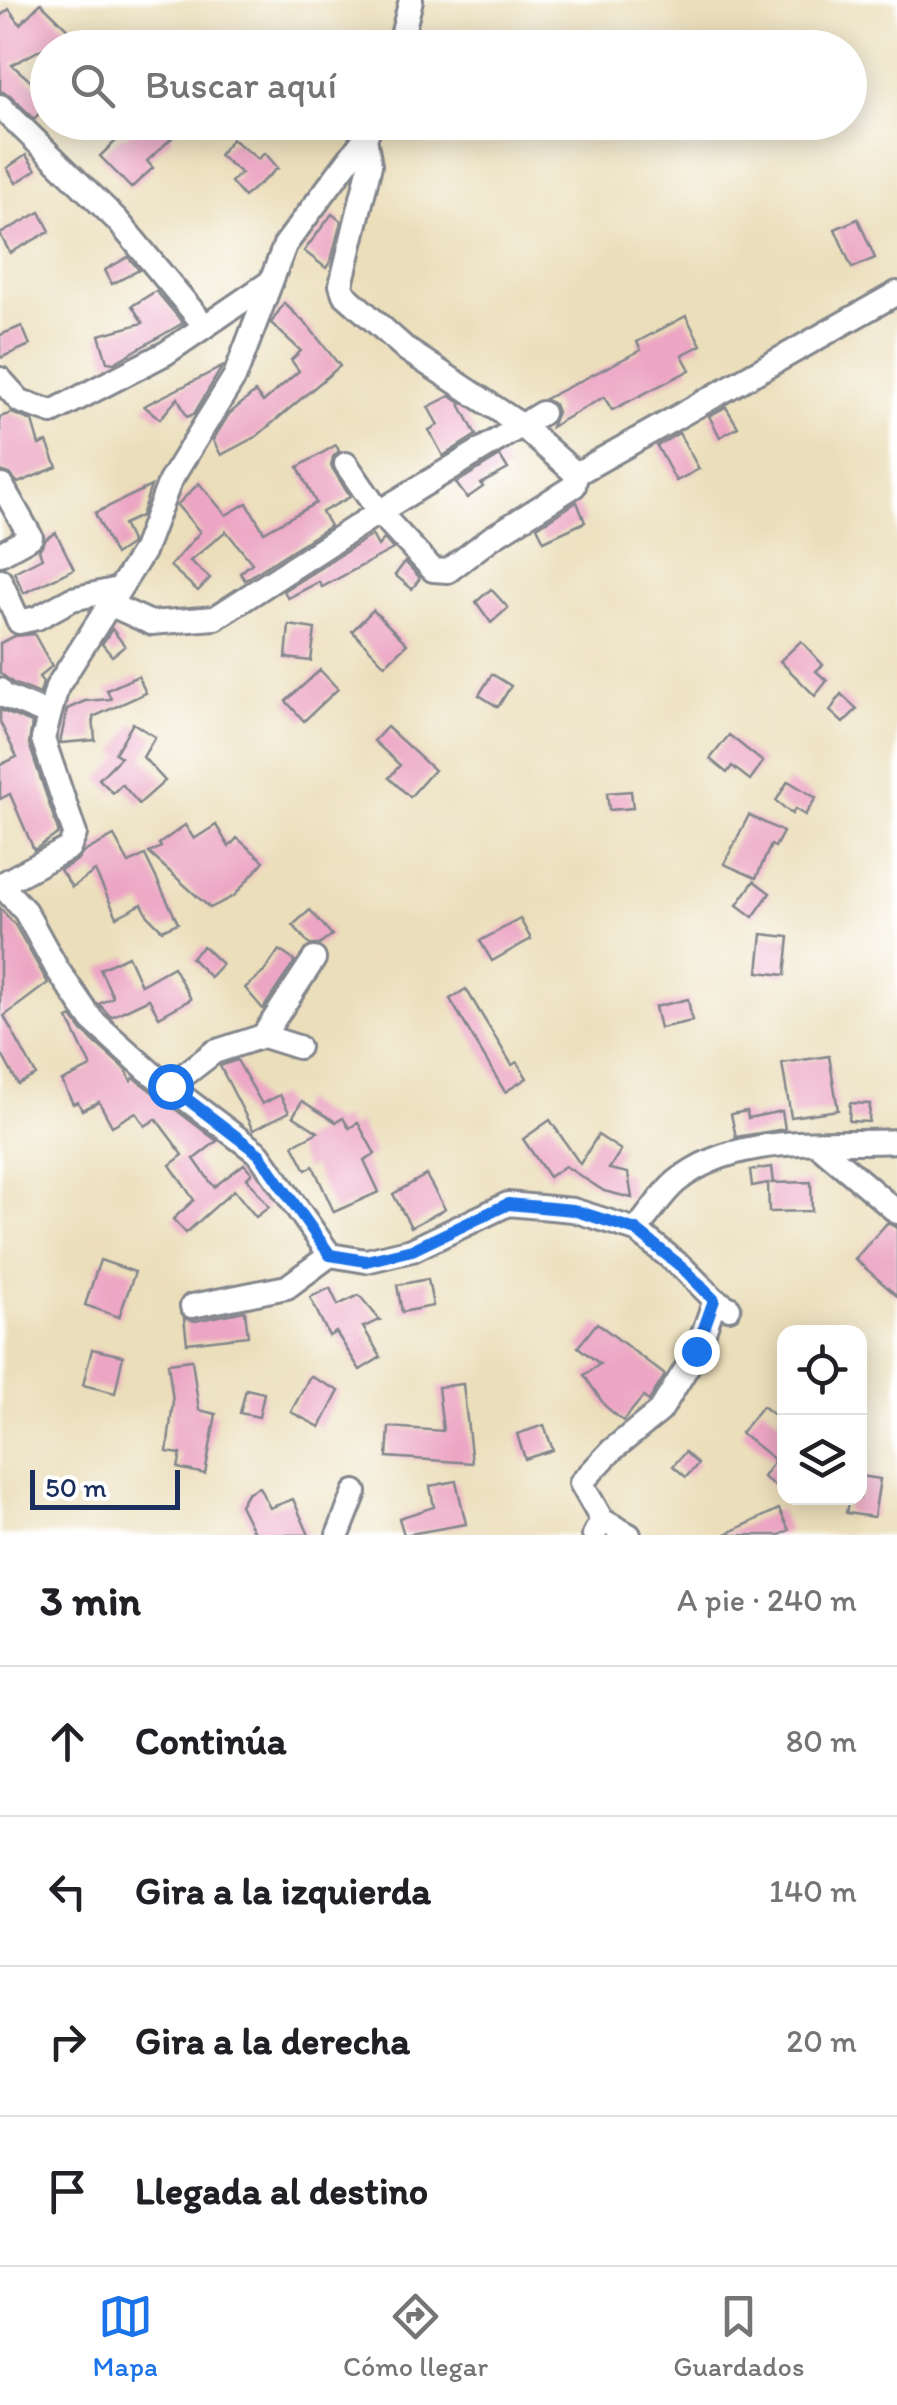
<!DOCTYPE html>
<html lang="es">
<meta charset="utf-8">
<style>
:root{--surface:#fff;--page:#f2f2f2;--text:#202124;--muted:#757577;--line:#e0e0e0;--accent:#1a73e8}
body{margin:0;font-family:Itim,sans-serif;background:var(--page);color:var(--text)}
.controls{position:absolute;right:30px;bottom:30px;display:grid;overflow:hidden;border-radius:20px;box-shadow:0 5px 25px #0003}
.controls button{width:90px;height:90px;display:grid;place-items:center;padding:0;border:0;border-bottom:2px solid var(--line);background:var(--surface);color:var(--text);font:50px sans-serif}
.scale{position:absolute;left:30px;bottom:25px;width:150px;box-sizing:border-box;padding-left:10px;border:5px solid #1b2f5e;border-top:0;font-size:28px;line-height:35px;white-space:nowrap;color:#1b2f5e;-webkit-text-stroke:8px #fff;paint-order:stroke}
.stop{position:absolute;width:30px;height:30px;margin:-22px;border:8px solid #1a73e8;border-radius:50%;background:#fff}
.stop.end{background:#1a73e8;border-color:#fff;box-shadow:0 2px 10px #0008}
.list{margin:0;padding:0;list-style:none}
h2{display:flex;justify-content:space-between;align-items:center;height:130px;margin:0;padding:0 40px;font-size:42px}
h2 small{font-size:32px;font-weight:400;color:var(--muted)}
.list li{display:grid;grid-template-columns:65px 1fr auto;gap:30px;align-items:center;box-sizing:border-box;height:150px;padding:0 40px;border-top:2px solid var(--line)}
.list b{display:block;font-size:38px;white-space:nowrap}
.list em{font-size:32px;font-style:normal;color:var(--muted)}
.icon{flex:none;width:55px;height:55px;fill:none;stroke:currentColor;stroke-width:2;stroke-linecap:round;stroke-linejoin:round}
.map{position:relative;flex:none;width:897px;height:1535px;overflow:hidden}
.search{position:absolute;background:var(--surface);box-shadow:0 5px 25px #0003;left:30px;right:30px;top:30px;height:110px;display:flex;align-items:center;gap:25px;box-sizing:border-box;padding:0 35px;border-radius:55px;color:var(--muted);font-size:38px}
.sheet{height:730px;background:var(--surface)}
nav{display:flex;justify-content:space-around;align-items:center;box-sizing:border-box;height:140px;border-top:2px solid var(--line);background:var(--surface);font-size:28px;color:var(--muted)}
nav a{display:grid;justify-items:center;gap:5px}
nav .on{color:var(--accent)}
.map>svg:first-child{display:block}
.building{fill:#eca6c3}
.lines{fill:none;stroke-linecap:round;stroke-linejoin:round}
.minor-casing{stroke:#83868c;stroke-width:28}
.minor{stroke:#fff;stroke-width:22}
.route{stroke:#1a73e8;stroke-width:12}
</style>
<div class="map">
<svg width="897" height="1535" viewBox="0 0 897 1535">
<rect width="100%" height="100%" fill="#fff"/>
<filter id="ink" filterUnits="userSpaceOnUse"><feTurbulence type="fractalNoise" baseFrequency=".01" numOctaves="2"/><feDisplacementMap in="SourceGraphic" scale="20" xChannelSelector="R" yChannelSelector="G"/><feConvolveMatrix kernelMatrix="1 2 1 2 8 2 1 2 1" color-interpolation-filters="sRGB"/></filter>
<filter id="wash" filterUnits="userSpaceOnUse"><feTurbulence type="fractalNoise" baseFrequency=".0048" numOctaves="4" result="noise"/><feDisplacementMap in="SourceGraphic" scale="40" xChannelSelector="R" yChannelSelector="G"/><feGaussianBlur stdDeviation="2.25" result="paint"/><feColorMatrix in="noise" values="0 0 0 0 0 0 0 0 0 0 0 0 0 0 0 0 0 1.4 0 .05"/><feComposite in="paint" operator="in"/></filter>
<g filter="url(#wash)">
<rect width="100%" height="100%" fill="#ebdeba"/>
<g id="blocks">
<g class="building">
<polygon points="41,3 87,48 58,48 53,43 12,65 48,96 48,104 34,119 10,95 0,91 0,16 9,9 20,24"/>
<polygon points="141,122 160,122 173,137 147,161 153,168 131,188 100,156 122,135 124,137"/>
<polygon points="232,139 258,159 265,153 278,168 244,197 231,182 241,173 219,155"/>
<polygon points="26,155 36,170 16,183 7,168"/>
<polygon points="40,212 50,231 10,253 0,234"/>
<polygon points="332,214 341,221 331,261 326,268 304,251"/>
<polygon points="858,219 875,258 852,268 835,229"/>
<polygon points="128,257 139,270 112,284 105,270"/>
<polygon points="156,291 183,323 114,363 107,362 99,335 143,323 132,306"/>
<polygon points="284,303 309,327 340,366 257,436 221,455 213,440 229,414 255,392 263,402 299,371 291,360 301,351 271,323"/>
<polygon points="686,316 701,345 682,355 690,370 612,410 604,397 551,427 557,412 554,404 545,399 641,350 637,342"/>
<polygon points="22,326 30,345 0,358 0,335"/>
<polygon points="222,367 194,414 187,417 178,398 160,419 144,406"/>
<polygon points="450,396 459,402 476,435 443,456 429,430 438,425 428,407"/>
<polygon points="726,407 738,427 720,437 709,416"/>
<polygon points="12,413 32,421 39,445 47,442 57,467 18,483 10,474 0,471 0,417"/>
<polygon points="679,433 699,469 676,481 657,446"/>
<polygon points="336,445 339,451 333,457 331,466 350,497 322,512 330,526 245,580 240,573 252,563 226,531 190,561 210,578 198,591 170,566 200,532 177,505 199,483 226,515 247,503 264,532 316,503 298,467"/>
<polygon points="500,456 508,469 481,484 483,487 467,498 456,483"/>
<polygon points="151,486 141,516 123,524 131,541 130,545 115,555 95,513"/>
<polygon points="577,502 585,522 544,541 537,527"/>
<polygon points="56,533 74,569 24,593 14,572 42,558 39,550 46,539"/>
<polygon points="372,535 378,546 384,539 393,549 322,587 319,582 288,598 284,591"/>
<polygon points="405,562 420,578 412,589 395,575"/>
<polygon points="491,589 508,608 491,623 476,602"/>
<polygon points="373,610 407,644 385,665 352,631"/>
<polygon points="289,625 315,629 311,661 286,658"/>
<polygon points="112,629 125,646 112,656 102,644"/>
<polygon points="34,634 52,666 39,677 43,682 40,694 13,683 0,673 0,643 15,636"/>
<polygon points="801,641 823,665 816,671 827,681 815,696 780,661"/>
<polygon points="320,670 338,689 304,721 286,701"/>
<polygon points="492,674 511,686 498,707 479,695"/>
<polygon points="138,676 146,693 93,717 95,740 60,743 67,709 85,701 111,699 107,690"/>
<polygon points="841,694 857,709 843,723 830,711"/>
<polygon points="0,710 32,723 29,744 59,833 34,850 10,794 0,799 0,765 17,757 0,722"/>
<polygon points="133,723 155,737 143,757 165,781 139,804 122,784 113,793 99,779 121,757 115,753"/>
<polygon points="387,727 434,770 410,797 389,778 400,765 374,741"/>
<polygon points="729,735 763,762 750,780 732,766 727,773 710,759"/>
<polygon points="788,781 816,798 805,815 795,809 792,814 776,801"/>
<polygon points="631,791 633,808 609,810 607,793"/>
<polygon points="749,815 783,832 775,847 771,845 756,878 724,864"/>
<polygon points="185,825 194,839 216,825 229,847 237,838 264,861 234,896 210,908 149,853 161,847 159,844"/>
<polygon points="114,836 129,863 145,855 178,923 162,930 148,916 142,904 117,917 95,871 72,887 60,870 76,861 84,852"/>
<polygon points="754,881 770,893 753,917 737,905"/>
<polygon points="0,908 15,925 48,983 4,1016 36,1075 18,1084 0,1051"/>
<polygon points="310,910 332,935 319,945 310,945 293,925"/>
<polygon points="520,919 531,939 492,961 480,941"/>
<polygon points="762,934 789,937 785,975 758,972"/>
<polygon points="203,946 222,964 210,977 191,958"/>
<polygon points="279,950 295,961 263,1009 245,988 264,972"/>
<polygon points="128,956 141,985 173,967 191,999 159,1017 149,999 111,1017 99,1004 113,997 100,969"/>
<polygon points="466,989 512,1065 517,1062 527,1078 505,1092 450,999"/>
<polygon points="688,999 692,1021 660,1028 655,1007"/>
<polygon points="72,1017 82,1031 126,1070 131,1081 134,1078 217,1141 194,1159 214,1187 244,1164 252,1173 247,1178 269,1207 256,1217 234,1190 186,1233 173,1219 194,1200 170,1165 183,1155 156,1119 145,1126 136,1112 112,1126 99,1102 82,1110 78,1102 73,1104 62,1081 91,1067 68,1019"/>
<polygon points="829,1056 838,1110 791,1117 782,1063"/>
<polygon points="237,1060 262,1104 280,1095 289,1112 253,1130 220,1066"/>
<polygon points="302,1101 336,1122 343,1118 349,1128 358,1123 375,1154 364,1160 379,1192 334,1212 313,1166 306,1170 293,1145 318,1132 293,1116"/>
<polygon points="850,1103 870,1104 869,1122 849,1121"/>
<polygon points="747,1111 748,1118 782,1111 785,1129 736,1137 731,1114"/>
<polygon points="550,1120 580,1164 598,1135 621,1150 609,1169 628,1173 632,1198 604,1191 565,1166 549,1177 523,1139"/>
<polygon points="772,1167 774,1183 770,1183 811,1182 812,1211 769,1212 768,1183 752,1186 750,1170"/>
<polygon points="426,1175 445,1209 411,1227 393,1194"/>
<polygon points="887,1223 897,1227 897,1296 855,1259"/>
<polygon points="100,1260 135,1272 119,1317 85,1305"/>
<polygon points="428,1279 433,1306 402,1312 397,1285"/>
<polygon points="330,1288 338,1305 359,1295 380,1320 363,1327 381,1357 360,1370 336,1332 329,1336 310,1297"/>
<polygon points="245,1311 248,1336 187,1343 184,1318 195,1321"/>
<polygon points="597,1323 665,1375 649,1401 643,1397 623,1421 605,1406 584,1375 600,1364 578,1347"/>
<polygon points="92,1349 123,1356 115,1393 83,1385"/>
<polygon points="192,1360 199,1410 216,1414 205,1474 178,1468 181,1454 167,1452 173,1401 168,1363"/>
<polygon points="310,1376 339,1391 320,1427 291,1412"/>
<polygon points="463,1384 472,1463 387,1457 389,1427 443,1431 438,1387"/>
<polygon points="246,1389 264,1393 259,1417 240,1413"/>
<polygon points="762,1406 784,1423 784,1492 763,1477 775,1460 741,1433"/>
<polygon points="544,1425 553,1450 525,1459 517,1434"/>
<polygon points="685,1452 698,1464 686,1477 673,1466"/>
<polygon points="860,1476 880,1479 874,1517 846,1513 849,1498 860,1498"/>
<polygon points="456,1481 466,1524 404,1535 399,1518 434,1507 430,1486"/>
<polygon points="259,1487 270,1508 293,1499 309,1535 255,1535 240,1505 247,1493"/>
<polygon points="779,1509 789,1530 780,1535 724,1535"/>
</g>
</g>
</g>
<g filter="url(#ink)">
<use href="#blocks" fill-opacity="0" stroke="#83868c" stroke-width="2.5"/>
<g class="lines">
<defs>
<g id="minor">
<polyline points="399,48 411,0"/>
<polyline points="0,106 117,220 205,326"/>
<polyline points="365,138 370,165 341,285 344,294 407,350 521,425 576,474"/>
<polyline points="0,379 20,401 52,412 166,353 270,282"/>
<polyline points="346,464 379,512 433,570 448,571 491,538 574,486 576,474 897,293"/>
<polyline points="0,554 31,537 2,486"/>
<polyline points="0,580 19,622 37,618 72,599 119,589"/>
<polyline points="109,604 151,623 215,618 379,512 542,413"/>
<polyline points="0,690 2,695 48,714"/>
<path d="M0 884 25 911 57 969 92 1020 150 1072 259 1154 330 1255 366 1261 412 1250 508 1204 573 1210 636 1230C649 1215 661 1195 676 1182 736 1132 826 1145 897 1141"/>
<polyline points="0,885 69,848 75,834 43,739 57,687 143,552 170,481 235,376 285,245 365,138 372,122"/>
<polyline points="263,1036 314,959"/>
<polyline points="170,1086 214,1052 263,1036 298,1047"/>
<polyline points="816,1143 897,1212"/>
<polyline points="636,1230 683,1268 715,1300 729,1308"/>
<polyline points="192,1306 287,1287 330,1255"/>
<polyline points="602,1520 629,1535"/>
<polyline points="338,1535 355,1492"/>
<polyline points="594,1535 602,1520 581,1483 612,1450 660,1411 697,1351 715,1300"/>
</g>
</defs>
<use href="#minor" class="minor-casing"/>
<use href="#minor" class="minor"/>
</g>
</g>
<g class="lines" filter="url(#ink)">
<polyline class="route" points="170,1086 259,1154 330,1255 366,1261 412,1250 508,1204 573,1210 636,1230 683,1268 714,1300 696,1351"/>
</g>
</svg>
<div class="controls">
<button><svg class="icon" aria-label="locate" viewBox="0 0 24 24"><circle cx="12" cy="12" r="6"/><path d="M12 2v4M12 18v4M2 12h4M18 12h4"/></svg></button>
<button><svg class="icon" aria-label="layers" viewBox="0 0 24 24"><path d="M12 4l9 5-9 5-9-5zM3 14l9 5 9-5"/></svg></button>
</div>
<div class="scale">50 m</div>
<div class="stop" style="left:170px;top:1086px"></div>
<div class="stop end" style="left:696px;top:1351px"></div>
<div class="search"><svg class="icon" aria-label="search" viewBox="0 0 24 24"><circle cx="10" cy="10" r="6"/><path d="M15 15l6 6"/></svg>Buscar aquí</div>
</div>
<section class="sheet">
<h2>3 min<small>A pie · 240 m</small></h2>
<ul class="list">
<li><svg class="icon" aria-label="ahead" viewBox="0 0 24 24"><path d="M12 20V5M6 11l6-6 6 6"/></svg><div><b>Continúa</b></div><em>80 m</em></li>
<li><svg class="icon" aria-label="left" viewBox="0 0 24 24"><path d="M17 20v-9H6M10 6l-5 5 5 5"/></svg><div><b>Gira a la izquierda</b></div><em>140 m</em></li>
<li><svg class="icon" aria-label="right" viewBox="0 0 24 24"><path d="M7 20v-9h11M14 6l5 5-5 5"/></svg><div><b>Gira a la derecha</b></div><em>20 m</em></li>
<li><svg class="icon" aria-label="arrive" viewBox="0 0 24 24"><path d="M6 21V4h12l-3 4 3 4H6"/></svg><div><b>Llegada al destino</b></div></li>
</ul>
</section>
<nav>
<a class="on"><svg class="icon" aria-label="map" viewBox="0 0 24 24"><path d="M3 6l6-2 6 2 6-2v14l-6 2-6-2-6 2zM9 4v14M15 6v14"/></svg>Mapa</a>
<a><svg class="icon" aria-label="directions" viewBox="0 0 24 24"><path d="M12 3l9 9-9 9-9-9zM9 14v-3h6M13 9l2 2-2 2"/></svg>Cómo llegar</a>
<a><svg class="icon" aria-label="saved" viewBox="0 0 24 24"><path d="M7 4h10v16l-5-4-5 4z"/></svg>Guardados</a>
</nav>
